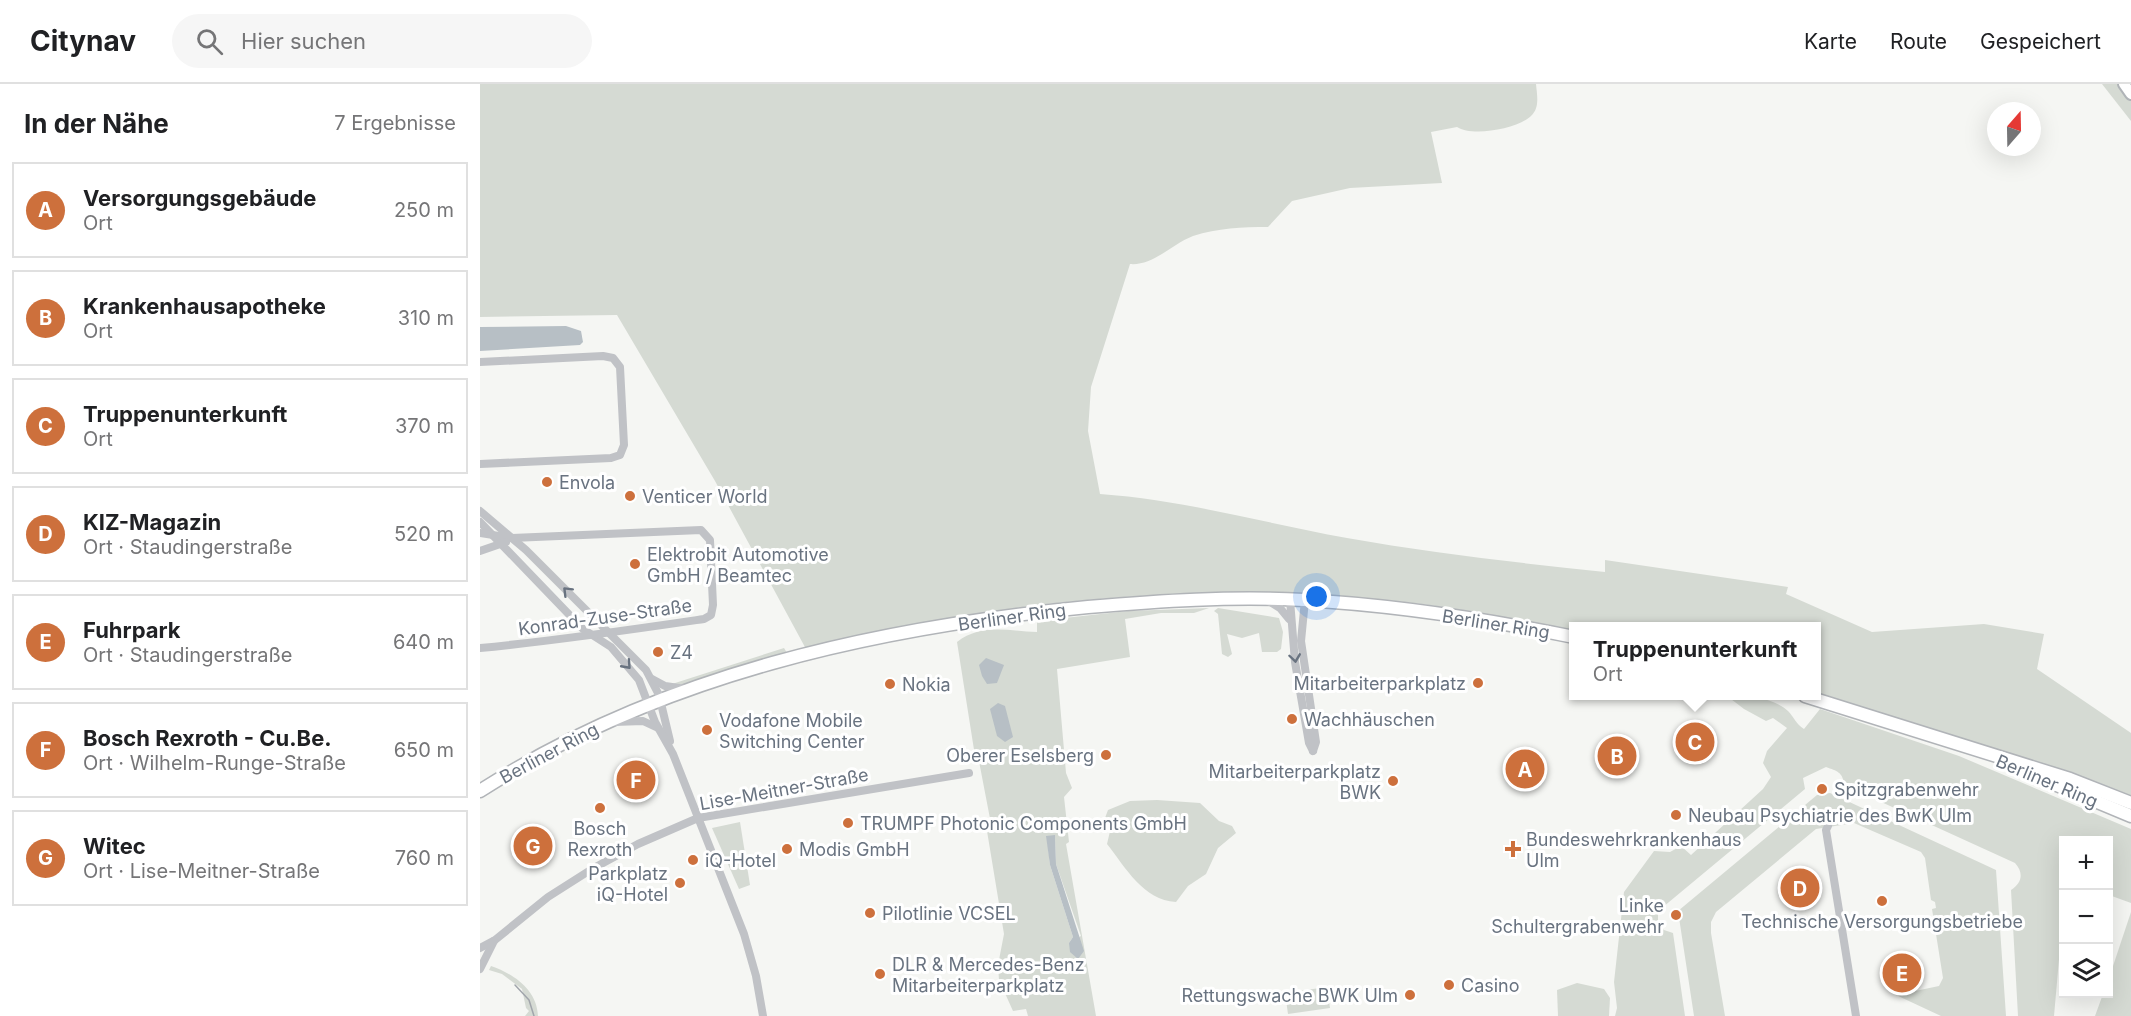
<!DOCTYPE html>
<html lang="de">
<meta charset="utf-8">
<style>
:root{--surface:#fff;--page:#f6f6f6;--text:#202124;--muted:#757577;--line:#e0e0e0;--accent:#cd703c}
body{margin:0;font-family:Inter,sans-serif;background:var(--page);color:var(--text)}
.controls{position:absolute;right:18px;bottom:18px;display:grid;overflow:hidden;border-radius:0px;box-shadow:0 6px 24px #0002}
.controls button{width:54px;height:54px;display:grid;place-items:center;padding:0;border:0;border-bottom:2px solid var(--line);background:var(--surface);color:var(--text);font:30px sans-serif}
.compass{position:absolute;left:1507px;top:18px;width:54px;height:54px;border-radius:50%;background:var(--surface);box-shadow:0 6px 24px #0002;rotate:20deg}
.you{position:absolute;left:837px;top:513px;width:21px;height:21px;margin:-15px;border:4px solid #fff;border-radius:50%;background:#1a73e8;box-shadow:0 0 0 9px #1a73e833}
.badge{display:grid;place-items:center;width:39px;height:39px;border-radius:50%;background:var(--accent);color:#fff;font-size:20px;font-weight:700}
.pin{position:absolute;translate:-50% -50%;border:3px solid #fff;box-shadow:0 2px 6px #0006}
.popup{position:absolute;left:1089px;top:538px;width:252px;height:78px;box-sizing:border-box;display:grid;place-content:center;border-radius:0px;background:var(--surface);filter:drop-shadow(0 2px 4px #0005);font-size:20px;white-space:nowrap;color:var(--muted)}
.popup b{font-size:22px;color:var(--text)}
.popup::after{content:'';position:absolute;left:50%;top:100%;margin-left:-12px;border:12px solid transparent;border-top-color:var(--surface)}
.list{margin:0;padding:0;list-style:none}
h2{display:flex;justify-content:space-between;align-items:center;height:78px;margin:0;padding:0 24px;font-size:26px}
h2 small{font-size:20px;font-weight:400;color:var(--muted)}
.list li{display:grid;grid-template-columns:39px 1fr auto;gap:18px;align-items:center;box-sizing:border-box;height:96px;margin:0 12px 12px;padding:0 12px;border:2px solid var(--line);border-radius:0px}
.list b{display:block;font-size:22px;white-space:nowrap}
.list p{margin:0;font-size:20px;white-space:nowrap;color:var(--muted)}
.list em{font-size:20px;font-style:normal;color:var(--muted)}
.icon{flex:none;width:33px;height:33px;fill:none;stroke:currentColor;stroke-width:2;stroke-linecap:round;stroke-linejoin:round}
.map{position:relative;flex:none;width:1651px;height:932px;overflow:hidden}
header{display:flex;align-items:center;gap:36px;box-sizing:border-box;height:84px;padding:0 30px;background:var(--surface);border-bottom:2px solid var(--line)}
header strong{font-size:28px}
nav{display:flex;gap:33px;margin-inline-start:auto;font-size:21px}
.search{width:420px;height:54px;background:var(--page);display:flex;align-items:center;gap:15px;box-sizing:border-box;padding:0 21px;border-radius:33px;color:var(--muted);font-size:22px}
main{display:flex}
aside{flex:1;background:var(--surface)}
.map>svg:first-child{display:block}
.green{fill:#d5dad3;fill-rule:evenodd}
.water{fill:#b7bfc5}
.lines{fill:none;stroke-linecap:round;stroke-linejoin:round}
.secondary-casing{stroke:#b0b4b8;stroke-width:14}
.primary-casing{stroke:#b1b4b8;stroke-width:15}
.street{stroke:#c0c2c6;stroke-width:8}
.secondary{stroke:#fff;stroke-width:10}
.primary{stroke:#fff;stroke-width:12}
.tram{stroke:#a1a5ab;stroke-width:1.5}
.oneway{stroke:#697380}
.poi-dot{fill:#cd703c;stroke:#fff;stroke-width:2}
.labels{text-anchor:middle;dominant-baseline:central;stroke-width:6;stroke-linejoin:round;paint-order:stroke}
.poi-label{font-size:18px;fill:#697380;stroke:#fff;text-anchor:start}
.street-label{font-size:18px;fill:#697380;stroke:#fff}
</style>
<header>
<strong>Citynav</strong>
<div class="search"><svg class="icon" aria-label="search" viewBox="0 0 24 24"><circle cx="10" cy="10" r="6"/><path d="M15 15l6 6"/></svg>Hier suchen</div>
<nav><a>Karte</a><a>Route</a><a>Gespeichert</a></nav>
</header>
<main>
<aside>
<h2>In der Nähe<small>7 Ergebnisse</small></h2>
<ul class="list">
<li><span class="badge">A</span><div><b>Versorgungsgebäude</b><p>Ort</p></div><em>250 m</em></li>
<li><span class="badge">B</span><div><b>Krankenhausapotheke</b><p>Ort</p></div><em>310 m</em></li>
<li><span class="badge">C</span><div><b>Truppenunterkunft</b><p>Ort</p></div><em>370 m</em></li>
<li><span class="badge">D</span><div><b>KIZ-Magazin</b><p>Ort · Staudingerstraße</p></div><em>520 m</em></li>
<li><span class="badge">E</span><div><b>Fuhrpark</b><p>Ort · Staudingerstraße</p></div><em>640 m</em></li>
<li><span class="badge">F</span><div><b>Bosch Rexroth - Cu.Be.</b><p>Ort · Wilhelm-Runge-Straße</p></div><em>650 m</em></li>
<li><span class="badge">G</span><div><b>Witec</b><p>Ort · Lise-Meitner-Straße</p></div><em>760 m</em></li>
</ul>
</aside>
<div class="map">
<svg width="1651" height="932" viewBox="0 0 1651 932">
<rect width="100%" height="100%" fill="#f5f6f3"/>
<g class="green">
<path d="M0 0H1056C1057 11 1060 24 1051 32 1038 45 992 53 977 43L951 48 962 99 870 104 812 117 788 143C762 143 738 144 713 152 692 160 673 182 650 180L611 303 608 347 620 410C704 416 784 439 867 454 952 469 1039 479 1125 488V476L1308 503 1306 510 1392 548 1504 540 1564 550 1557 585 1651 649V714L1550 676 1337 610 1336 542H1094L1093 549C1038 537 981 524 924 518 806 504 685 507 567 520 486 529 406 549 326 565L235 397 137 231 0 233Z"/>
<polygon points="1622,0 1639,0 1651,15 1651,37"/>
<path d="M729 524 714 529H681L645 535 650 573 577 585 586 689 592 704 584 713 589 758 586 760 616 932H548L546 925 533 927 519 896 518 881 524 850 507 747 512 745 498 672H495L477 558C501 539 529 547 557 548V537L648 527ZM567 752H575L576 780 601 852 589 859 593 853 570 781Z"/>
<polygon points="738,524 799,534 803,548 801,565 797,568 782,568 779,549 762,554 747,550 752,570 748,573 742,570 738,530 734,527"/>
<polygon points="304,564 307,569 209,600 192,600"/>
<path d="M1247 612C1267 611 1292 613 1308 627 1314 633 1316 640 1324 645L1340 625 1479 672 1651 745V819L1629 811 1628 756H1584L1583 830 1574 932H1538L1531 806C1542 799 1544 789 1535 779L1364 701C1363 688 1357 687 1346 683L1323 694 1325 705 1183 823 1178 830V840L1184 846 1193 849 1205 932H1135L1137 924 1134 898 1144 808 1174 767 1190 768 1201 762 1211 771 1283 705 1291 693 1283 679 1287 667 1307 644 1293 634 1286 637 1264 625Z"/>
<polygon points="1350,709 1516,786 1526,932 1461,932 1416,911 1459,902 1463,894 1452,825 1456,824 1455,818 1451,816 1445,774 1441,768 1374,739 1336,745 1236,828 1231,838 1231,849 1245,932 1214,932 1198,827 1337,711"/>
<path d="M677 716 720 719 739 737 752 742 756 749 738 764 726 790 708 802 696 818C663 816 646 784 627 760L631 743 625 734 628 726 650 717Z"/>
<polygon points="260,738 270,801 259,805 232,744"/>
<polygon points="1651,828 1651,932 1615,932 1623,910 1628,910 1629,894"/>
<path d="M11 882C34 890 57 906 58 932H45L49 927 46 924 42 905 22 890 9 886Z"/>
<polygon points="1097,899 1124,905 1130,914 1129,932 1078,932 1077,906"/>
<polygon points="847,903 850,924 808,930 805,909"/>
</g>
<g class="water">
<polygon points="86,242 101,247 103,258 100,261 0,267 0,243"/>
<polygon points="506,574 524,581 517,599 507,600 502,592 499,581"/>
<polygon points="518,619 525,622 533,653 525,658 517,652 510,625"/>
<polygon points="575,751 576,780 604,867 598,875 590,868 589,859 593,853 570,781 566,752"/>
</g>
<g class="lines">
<defs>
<polyline id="secondary" points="1644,0 1651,10"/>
<g id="primary">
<polyline points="1325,612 1590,695 1651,719"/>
<polyline points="1548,689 1651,732"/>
<path d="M0 707C179 591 398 543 608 523 679 517 752 512 824 516 914 521 1005 535 1094 553"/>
</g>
</defs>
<use href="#secondary" class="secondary-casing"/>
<use href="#primary" class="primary-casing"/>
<g class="street">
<polyline points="0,278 123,272 133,274 140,283 144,361 140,371 131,374 0,380"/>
<polyline points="0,427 46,466 166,586 179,611 190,657"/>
<polyline points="0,438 103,545 131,563 159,596 175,638 193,670 264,850 276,892 283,932"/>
<path d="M0 449 32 454 221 446 230 456 233 521 231 531 224 535C149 546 75 557 0 564"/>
<polyline points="0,467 26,458"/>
<polyline points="787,516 800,524 809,535"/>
<polyline points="810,516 815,578 829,659 833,667"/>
<polyline points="825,516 821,557 836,658 833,667"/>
<polyline points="172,595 185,602 206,605"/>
<polyline points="134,638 163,637 178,644"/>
<polyline points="1348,742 1346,746 1376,932"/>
<polyline points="0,864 15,856 68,813 112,785 158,760 218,734 489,689"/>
<polyline points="0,885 14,857"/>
</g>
<use href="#secondary" class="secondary"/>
<use href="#primary" class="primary"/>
<polyline class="tram" points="35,901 49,916 54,932"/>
</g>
<defs><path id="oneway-chevron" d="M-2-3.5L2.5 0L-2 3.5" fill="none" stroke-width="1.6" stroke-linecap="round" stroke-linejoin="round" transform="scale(1.5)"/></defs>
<g class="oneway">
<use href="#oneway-chevron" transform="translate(87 507) rotate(-135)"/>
<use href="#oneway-chevron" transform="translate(815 574) rotate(82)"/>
<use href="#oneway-chevron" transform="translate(147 581) rotate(48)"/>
</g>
<g class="poi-dot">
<circle cx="67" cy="398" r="6"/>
<circle cx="150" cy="412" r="6"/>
<circle cx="155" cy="480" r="6"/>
<circle cx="178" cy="568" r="6"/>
<circle cx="998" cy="599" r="6"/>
<circle cx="410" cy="600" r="6"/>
<circle cx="812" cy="635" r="6"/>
<circle cx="227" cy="646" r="6"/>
<circle cx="626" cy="671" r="6"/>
<circle cx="913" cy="697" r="6"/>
<circle cx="1342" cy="705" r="6"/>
<circle cx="120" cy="724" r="6"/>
<circle cx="1196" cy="731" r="6"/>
<circle cx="368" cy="739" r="6"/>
<circle cx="307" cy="765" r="6"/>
<path d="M1030 756h6v6h6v6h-6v6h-6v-6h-6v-6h6z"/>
<circle cx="213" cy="776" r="6"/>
<circle cx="200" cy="799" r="6"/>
<circle cx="1402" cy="817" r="6"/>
<circle cx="390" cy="829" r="6"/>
<circle cx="1196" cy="831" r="6"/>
<circle cx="400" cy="890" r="6"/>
<circle cx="969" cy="901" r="6"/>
<circle cx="930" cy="911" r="6"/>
</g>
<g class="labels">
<g class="poi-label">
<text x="79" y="398">Envola</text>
<text x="162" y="412">Venticer World</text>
<text x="167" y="470">Elektrobit Automotive<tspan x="167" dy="21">GmbH / Beamtec</tspan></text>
<text x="190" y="568">Z4</text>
<text x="986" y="599" text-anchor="end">Mitarbeiterparkplatz</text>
<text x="422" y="600">Nokia</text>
<text x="824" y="635">Wachhäuschen</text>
<text x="239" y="636">Vodafone Mobile<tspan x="239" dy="21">Switching Center</tspan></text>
<text x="614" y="671" text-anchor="end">Oberer Eselsberg</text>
<text x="901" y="687" text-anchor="end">Mitarbeiterparkplatz<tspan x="901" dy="21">BWK</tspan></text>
<text x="1354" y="705">Spitzgrabenwehr</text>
<text x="1208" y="731">Neubau Psychiatrie des BwK Ulm</text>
<text x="380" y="739">TRUMPF Photonic Components GmbH</text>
<text x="120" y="744" text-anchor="middle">Bosch<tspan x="120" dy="21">Rexroth</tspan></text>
<text x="1046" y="755">Bundeswehrkrankenhaus<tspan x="1046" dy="21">Ulm</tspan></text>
<text x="319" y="765">Modis GmbH</text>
<text x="225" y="776">iQ-Hotel</text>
<text x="188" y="789" text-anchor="end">Parkplatz<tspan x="188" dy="21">iQ-Hotel</tspan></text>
<text x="1184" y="821" text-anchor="end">Linke<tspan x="1184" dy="21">Schultergrabenwehr</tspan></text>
<text x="402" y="829">Pilotlinie VCSEL</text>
<text x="1402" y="837" text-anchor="middle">Technische Versorgungsbetriebe</text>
<text x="412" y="880">DLR &amp; Mercedes-Benz<tspan x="412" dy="21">Mitarbeiterparkplatz</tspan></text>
<text x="981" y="901">Casino</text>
<text x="918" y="911" text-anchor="end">Rettungswache BWK Ulm</text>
</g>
<g class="street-label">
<text transform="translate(125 533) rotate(-8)">Konrad-Zuse-Straße</text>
<text transform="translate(532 533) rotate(-8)">Berliner Ring</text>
<text transform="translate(1016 540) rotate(9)">Berliner Ring</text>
<text transform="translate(69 669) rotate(-28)">Berliner Ring</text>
<text transform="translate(1567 697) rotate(23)">Berliner Ring</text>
<text transform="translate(304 705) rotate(-10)">Lise-Meitner-Straße</text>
</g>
</g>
</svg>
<div class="controls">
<button>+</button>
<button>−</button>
<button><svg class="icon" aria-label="layers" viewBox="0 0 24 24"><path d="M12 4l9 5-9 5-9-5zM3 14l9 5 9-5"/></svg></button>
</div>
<svg class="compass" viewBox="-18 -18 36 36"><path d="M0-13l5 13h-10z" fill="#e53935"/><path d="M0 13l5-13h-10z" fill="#757577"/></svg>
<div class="you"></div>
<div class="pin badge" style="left:1045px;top:685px">A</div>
<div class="pin badge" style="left:1137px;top:672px">B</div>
<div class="pin badge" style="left:1215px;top:658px">C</div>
<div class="popup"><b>Truppenunterkunft</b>Ort</div>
<div class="pin badge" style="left:1320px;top:804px">D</div>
<div class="pin badge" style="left:1422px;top:889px">E</div>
<div class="pin badge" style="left:156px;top:696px">F</div>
<div class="pin badge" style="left:53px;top:762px">G</div>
</div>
</main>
